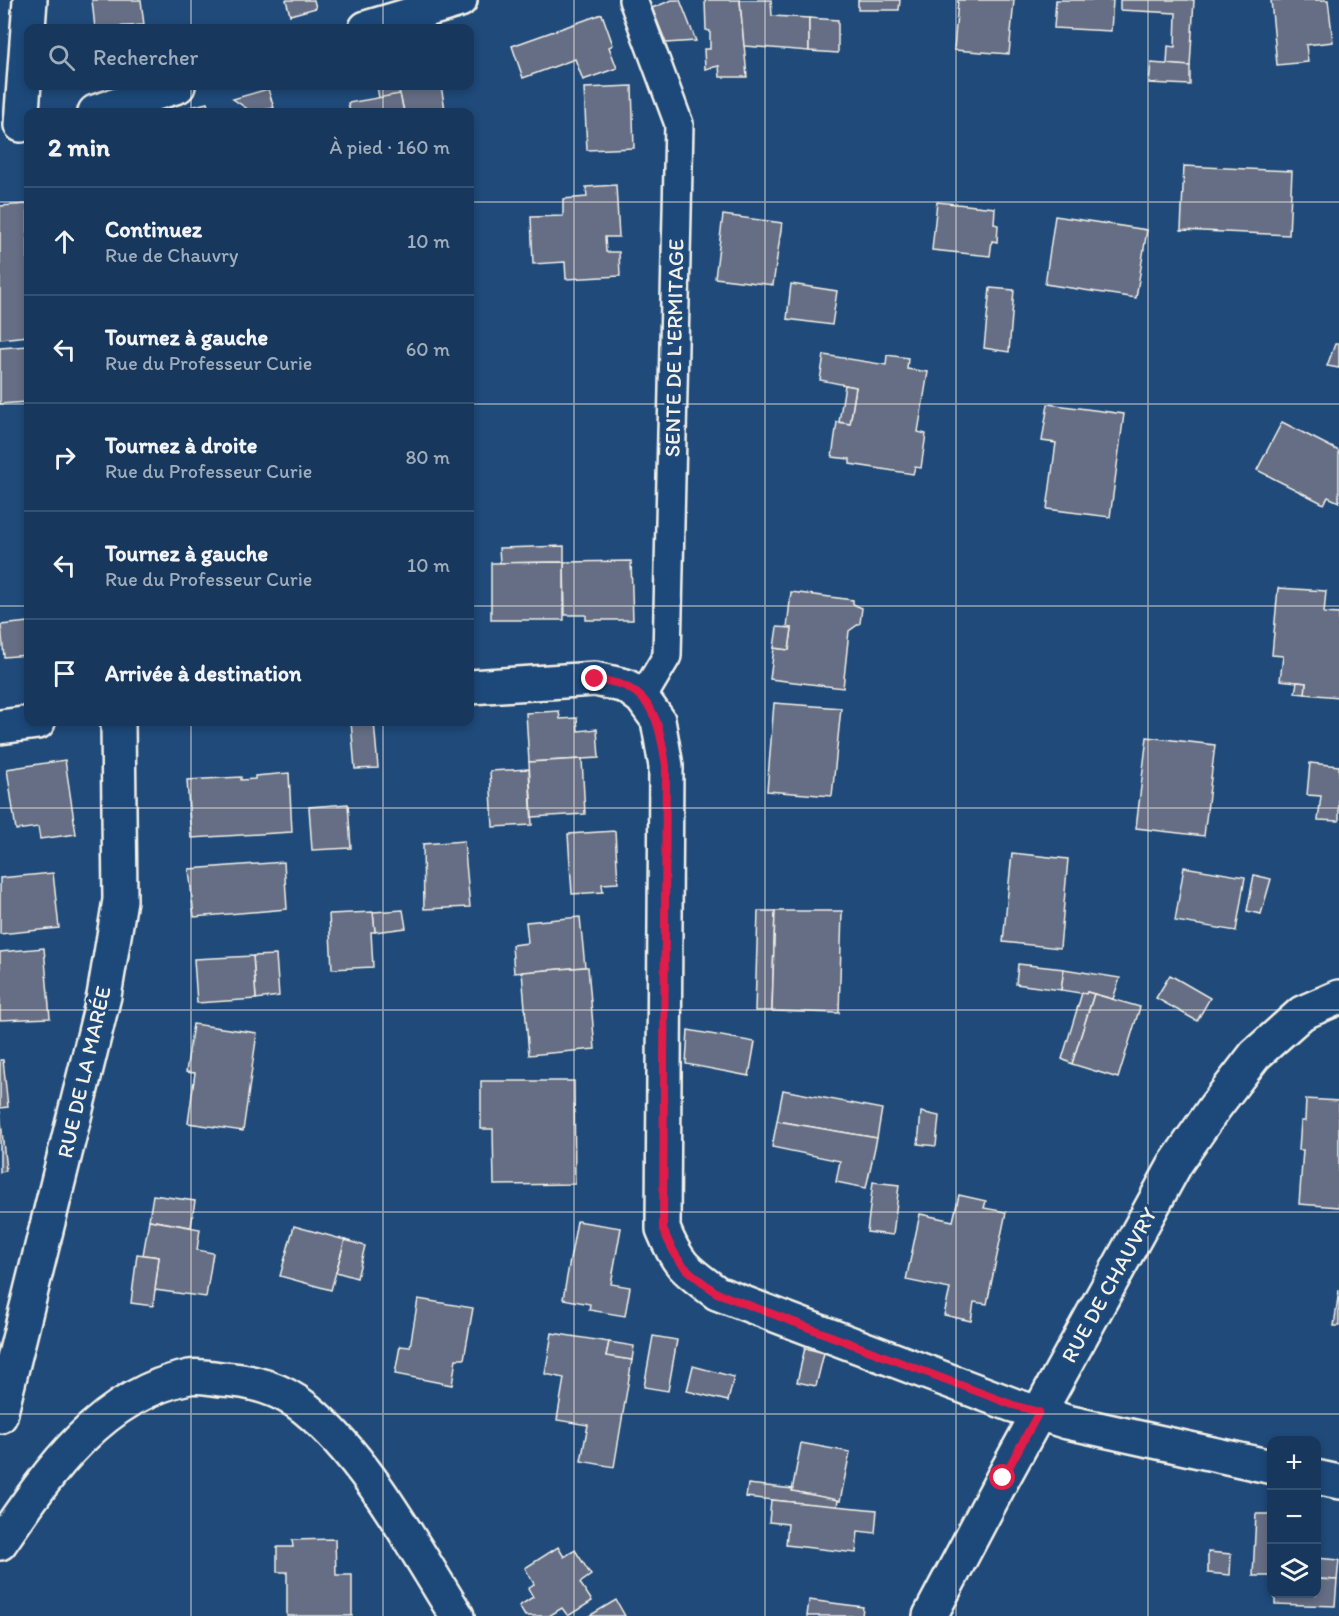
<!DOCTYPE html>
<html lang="fr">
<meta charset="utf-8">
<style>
:root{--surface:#17385c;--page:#203f62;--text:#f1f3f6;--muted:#9eacbb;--line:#365272}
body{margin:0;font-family:Itim,sans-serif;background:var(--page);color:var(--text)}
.controls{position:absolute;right:18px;bottom:18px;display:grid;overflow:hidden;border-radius:12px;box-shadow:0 3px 9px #0003}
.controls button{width:54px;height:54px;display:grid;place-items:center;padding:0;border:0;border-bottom:2px solid var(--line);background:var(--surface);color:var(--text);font:30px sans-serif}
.stop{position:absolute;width:18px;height:18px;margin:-14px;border:4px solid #e11d48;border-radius:50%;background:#fff}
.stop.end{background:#e11d48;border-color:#fff;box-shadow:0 2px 6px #0008}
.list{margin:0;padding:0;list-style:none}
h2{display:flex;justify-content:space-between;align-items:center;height:78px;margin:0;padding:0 24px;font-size:26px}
h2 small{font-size:20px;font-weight:400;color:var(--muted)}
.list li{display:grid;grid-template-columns:39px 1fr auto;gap:18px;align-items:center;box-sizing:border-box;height:108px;padding:0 24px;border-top:2px solid var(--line)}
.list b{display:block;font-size:22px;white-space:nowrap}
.list p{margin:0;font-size:20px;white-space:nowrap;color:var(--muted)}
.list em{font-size:20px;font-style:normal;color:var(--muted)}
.icon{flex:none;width:33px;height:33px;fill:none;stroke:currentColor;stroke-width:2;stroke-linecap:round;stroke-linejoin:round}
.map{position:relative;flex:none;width:1339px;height:1616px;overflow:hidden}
.search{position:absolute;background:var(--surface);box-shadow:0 3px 9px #0003;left:24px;top:24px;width:450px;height:66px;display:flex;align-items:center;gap:15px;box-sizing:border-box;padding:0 21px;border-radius:12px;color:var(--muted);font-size:22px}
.panel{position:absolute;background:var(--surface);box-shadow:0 3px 9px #0003;left:24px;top:108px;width:450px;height:618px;border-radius:12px}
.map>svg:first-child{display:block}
.building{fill:#656e85;stroke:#f4f1e8;stroke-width:1.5}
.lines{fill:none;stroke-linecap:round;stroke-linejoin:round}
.service-casing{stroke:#f4f1e8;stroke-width:32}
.minor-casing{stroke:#f4f1e8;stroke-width:38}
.tertiary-casing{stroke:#f4f1e8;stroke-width:38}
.service{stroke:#1f4a7a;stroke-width:27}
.minor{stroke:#1f4a7a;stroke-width:33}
.tertiary{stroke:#1f4a7a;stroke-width:33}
.route{stroke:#e11d48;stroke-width:8}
.grid{fill:none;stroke:#f4f1e8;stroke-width:1.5;stroke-opacity:0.55}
.labels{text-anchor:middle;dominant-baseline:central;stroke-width:6;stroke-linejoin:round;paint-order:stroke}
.street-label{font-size:22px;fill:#f4f1e8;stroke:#1f4a7a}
</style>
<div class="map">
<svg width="1339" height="1616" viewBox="0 0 1339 1616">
<rect width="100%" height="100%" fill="#1f4a7a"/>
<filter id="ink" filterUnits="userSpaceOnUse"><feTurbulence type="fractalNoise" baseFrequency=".0167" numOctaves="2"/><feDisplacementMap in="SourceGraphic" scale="12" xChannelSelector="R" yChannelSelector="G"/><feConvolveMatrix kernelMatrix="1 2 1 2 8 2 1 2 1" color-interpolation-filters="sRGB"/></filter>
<g filter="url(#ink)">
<g class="building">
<polygon points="92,0 141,0 144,25 95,28"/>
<polygon points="286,0 314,0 316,8 290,15"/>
<polygon points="672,0 680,0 696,41 666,43 652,8"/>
<polygon points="705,0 740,0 747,77 720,77 719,66 705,69 704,49 710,49 710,31 706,30"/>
<polygon points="740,0 771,0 772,16 809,18 809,51 744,46"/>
<polygon points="858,0 900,0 899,10 858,10"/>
<polygon points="958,0 1014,0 1009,54 954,50"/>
<polygon points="1056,0 1113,0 1111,31 1054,28"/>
<polygon points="1120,0 1194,0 1190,66 1167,65 1168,46 1175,47 1176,13 1120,10"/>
<polygon points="1271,0 1328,0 1333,42 1306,45 1308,62 1277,65"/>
<polygon points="602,14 613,45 609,47 617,68 583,80 575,59 523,78 512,46"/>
<polygon points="809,18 838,20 838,53 809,51"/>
<polygon points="1151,63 1190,66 1190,85 1149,83"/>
<polygon points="377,86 398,86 400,94 379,98"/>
<polygon points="398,86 441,86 445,109 442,110 443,112 404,112"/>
<polygon points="632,86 634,148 587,150 584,88"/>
<polygon points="268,89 274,108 252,112 233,99"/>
<polygon points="400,94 404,112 350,112 348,103"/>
<polygon points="207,103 210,112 174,112 174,111"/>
<polygon points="1184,166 1292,171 1289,235 1181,230"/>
<polygon points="616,185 619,237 605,237 606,252 619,252 620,276 566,279 565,262 533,264 531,217 563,216 563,199 587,197 586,187"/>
<polygon points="937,202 995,208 994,224 998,225 997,242 992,241 990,256 932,250"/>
<polygon points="28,204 28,336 0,339 0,206"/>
<polygon points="723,215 782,223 773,285 715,278"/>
<polygon points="1055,216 1147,230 1136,298 1045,284"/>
<polygon points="791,284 837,291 832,325 787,319"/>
<polygon points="990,288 1014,290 1009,352 984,348"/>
<polygon points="1335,344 1339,344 1339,368 1327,366"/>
<polygon points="28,346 28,402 0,404 0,348"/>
<polygon points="824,355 886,365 887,355 908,358 907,369 928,372 918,432 926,434 921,468 915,467 913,474 850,464 850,459 832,457 837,422 850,424 856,387 820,380"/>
<polygon points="845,385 856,387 850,424 839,422"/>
<polygon points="1048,404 1124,414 1110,517 1047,509 1056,443 1042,441"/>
<polygon points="1282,422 1339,451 1339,502 1328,497 1324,504 1257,470"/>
<polygon points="564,546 564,562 500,563 499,548"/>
<polygon points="631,561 633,620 586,620 586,615 565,615 564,562"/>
<polygon points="564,562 564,620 491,620 491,563"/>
<polygon points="1278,588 1326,591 1324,613 1339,614 1339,697 1305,694 1306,683 1280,680 1283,656 1272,655"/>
<polygon points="791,592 853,600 853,604 862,608 860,623 849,631 843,688 770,679 774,648 789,650 792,628 787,628"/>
<polygon points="28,622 28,655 4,657 1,625"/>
<polygon points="777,627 792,628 789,650 774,648"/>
<polygon points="1297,682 1306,683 1305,694 1295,693"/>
<polygon points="774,703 841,708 832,796 767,791"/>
<polygon points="559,711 560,719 577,718 578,731 597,729 599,758 529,762 526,713"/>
<polygon points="351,722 374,722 378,768 355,769"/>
<polygon points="1147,737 1215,745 1204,836 1136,828"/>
<polygon points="582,759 585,814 532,817 529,762"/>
<polygon points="65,760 76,834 40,839 38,827 16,830 7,769"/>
<polygon points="1310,763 1339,766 1339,821 1318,820 1321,796 1307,795"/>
<polygon points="529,769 532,825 493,827 490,771"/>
<polygon points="289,773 292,832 191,838 187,780 241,777 241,780 255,779 255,776"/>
<polygon points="348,804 351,848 312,850 309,807"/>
<polygon points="615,831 618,883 602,884 603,892 572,894 568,834"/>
<polygon points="464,841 470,907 424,909 423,844"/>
<polygon points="1012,853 1068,859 1060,948 1003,942"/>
<polygon points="284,862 287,909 194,917 189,869"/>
<polygon points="1184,867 1245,877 1236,931 1175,921"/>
<polygon points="53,873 59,928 0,934 0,878"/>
<polygon points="1254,875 1271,879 1261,914 1247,911"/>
<polygon points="403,910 406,928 375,932 373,912"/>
<polygon points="758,911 775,911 772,1011 755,1011"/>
<polygon points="775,911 842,911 839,1013 772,1011"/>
<polygon points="373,912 375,932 371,932 373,967 332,969 329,914"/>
<polygon points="580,917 585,967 514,973 512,945 528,943 526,922"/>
<polygon points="44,948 50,1018 0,1020 0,952"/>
<polygon points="276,955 279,996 256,999 253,956"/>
<polygon points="253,956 256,999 197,1003 194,959"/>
<polygon points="1018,964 1064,969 1061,990 1016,984"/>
<polygon points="585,967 588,967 595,1049 529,1055 522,972"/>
<polygon points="1064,969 1120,978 1113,999 1087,992 1086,994 1061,990"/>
<polygon points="1170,975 1210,998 1197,1021 1156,998"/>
<polygon points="1087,992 1094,994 1072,1064 1062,1059 1082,993 1086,994"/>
<polygon points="1094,994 1140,1007 1118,1078 1072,1064"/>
<polygon points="193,1024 257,1033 243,1131 188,1123 195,1073 186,1072"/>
<polygon points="688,1030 755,1042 749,1076 686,1064"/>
<polygon points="0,1060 3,1060 8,1107 0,1108"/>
<polygon points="481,1081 574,1081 575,1184 494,1185 493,1129 481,1129"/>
<polygon points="783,1090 882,1109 877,1138 777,1121"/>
<polygon points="1306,1099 1339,1101 1339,1207 1299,1204 1303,1150 1299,1150 1301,1121 1305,1121"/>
<polygon points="0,1111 6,1171 0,1172"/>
<polygon points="921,1112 939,1116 936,1146 918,1144"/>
<polygon points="777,1121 877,1138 866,1188 836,1182 840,1161 772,1147"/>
<polygon points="873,1182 899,1185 893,1235 867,1232"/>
<polygon points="153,1195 195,1201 191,1227 149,1220"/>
<polygon points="959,1195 986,1201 984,1208 1006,1212 987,1304 974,1302 971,1321 944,1315 950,1289 906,1280 920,1214 953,1221"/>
<polygon points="149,1220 200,1229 197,1250 213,1253 206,1297 155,1290 159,1257 143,1255"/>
<polygon points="577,1221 621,1228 611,1284 630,1287 625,1316 589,1310 590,1304 563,1299"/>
<polygon points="294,1226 345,1240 331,1290 280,1276"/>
<polygon points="345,1240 365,1246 357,1278 336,1272"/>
<polygon points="137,1254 159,1257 153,1306 131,1303"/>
<polygon points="1339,1290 1339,1326 1334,1326"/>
<polygon points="418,1299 473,1308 464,1359 456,1359 452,1385 395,1374 400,1346 410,1347"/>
<polygon points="552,1333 609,1342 606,1356 632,1360 614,1467 581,1461 588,1425 557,1420 564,1378 545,1374"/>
<polygon points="653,1336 677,1340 668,1391 644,1387"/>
<polygon points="609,1342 634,1346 632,1360 606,1356"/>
<polygon points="805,1348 824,1353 816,1386 797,1382"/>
<polygon points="693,1366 734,1377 728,1401 687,1391"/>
<polygon points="801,1443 850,1452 840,1501 792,1491"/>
<polygon points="748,1484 793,1489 792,1491 838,1500 837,1507 746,1497"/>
<polygon points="771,1500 877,1510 875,1533 858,1531 856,1553 786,1545 788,1524 769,1522"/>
<polygon points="1256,1514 1272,1514 1272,1576 1253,1576"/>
<polygon points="335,1539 336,1575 352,1575 352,1616 287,1616 287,1572 277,1572 277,1547 293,1547 292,1540"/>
<polygon points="558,1547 564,1557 575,1550 591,1575 580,1583 592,1601 568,1616 562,1608 549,1616 525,1616 519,1606 533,1597 528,1588 534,1584 525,1568"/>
<polygon points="1208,1552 1231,1554 1230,1575 1208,1573"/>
<polygon points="1316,1558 1339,1560 1337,1580 1316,1579"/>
<polygon points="1316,1579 1337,1580 1335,1606 1275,1604 1275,1594 1316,1594"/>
<polygon points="616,1600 625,1616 589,1616"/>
<polygon points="809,1600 863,1607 862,1616 807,1616"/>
</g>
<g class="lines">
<defs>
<polyline id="service" points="633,0 679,124 667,656 642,698"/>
<g id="minor">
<polyline points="366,28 460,0"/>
<polyline points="95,112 178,86"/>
<polyline points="21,125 30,0"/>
<path d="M470 687 595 679 626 686 642 698 658 720 666 766 663 1229C678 1266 686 1270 717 1293L1013 1405 1067 1422 1272 1467"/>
<polyline points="0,727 38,722"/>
<polyline points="0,1416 104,996 120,900 118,722"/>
<polyline points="1316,1477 1339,1482"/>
</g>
<g id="tertiary">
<path d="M0 1543C48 1473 100 1395 189 1377 199 1375 211 1378 221 1379 250 1380 282 1389 305 1408 368 1459 414 1548 457 1616"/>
<polyline points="930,1616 1003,1478 1176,1163 1215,1107 1255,1055 1302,1013 1339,997"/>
</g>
</defs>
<use href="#service" class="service-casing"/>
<use href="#minor" class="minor-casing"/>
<use href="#tertiary" class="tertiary-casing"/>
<use href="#service" class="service"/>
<use href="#minor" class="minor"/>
<use href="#tertiary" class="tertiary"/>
</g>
</g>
<g class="lines" filter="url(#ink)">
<path class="route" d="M595 679C605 681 618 682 627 687 658 703 661 736 666 766L663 1229C678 1266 686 1270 717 1293L1013 1405 1039 1412 1003 1478"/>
</g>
<path class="grid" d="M191 0V28M383 0V28M574 0V1616M765 0V1616M956 0V1616M1148 0V1616M191 86V112M383 86V112M0 202H28M470 202H1339M0 404H28M470 404H1339M0 606H28M470 606H1339M191 722V1616M383 722V1616M0 808H1339M0 1010H1339M0 1212H1339M0 1414H1339"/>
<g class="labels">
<g class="street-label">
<text transform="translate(674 348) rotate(-89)">SENTE DE L'ERMITAGE</text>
<text transform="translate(84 1072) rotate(-77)">RUE DE LA MARÉE</text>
<text transform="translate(1109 1285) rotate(-61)">RUE DE CHAUVRY</text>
</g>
</g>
</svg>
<div class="controls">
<button>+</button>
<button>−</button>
<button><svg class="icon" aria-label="layers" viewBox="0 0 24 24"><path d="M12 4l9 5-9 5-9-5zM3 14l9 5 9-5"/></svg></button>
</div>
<div class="stop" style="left:1003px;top:1478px"></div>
<div class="stop end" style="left:595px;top:679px"></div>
<div class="search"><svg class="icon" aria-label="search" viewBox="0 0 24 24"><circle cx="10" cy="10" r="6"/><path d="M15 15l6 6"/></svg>Rechercher</div>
<section class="panel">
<h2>2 min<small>À pied · 160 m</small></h2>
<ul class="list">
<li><svg class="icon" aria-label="ahead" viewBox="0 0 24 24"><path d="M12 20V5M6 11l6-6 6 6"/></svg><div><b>Continuez</b><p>Rue de Chauvry</p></div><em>10 m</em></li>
<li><svg class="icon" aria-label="left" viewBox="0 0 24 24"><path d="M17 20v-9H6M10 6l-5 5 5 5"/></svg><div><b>Tournez à gauche</b><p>Rue du Professeur Curie</p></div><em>60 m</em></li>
<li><svg class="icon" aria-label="right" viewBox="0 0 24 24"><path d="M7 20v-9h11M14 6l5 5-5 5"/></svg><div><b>Tournez à droite</b><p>Rue du Professeur Curie</p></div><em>80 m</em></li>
<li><svg class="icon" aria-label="left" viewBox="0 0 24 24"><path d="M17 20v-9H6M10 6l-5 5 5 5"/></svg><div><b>Tournez à gauche</b><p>Rue du Professeur Curie</p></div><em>10 m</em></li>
<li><svg class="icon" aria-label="arrive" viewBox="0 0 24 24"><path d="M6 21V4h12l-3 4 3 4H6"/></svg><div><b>Arrivée à destination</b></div></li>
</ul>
</section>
</div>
